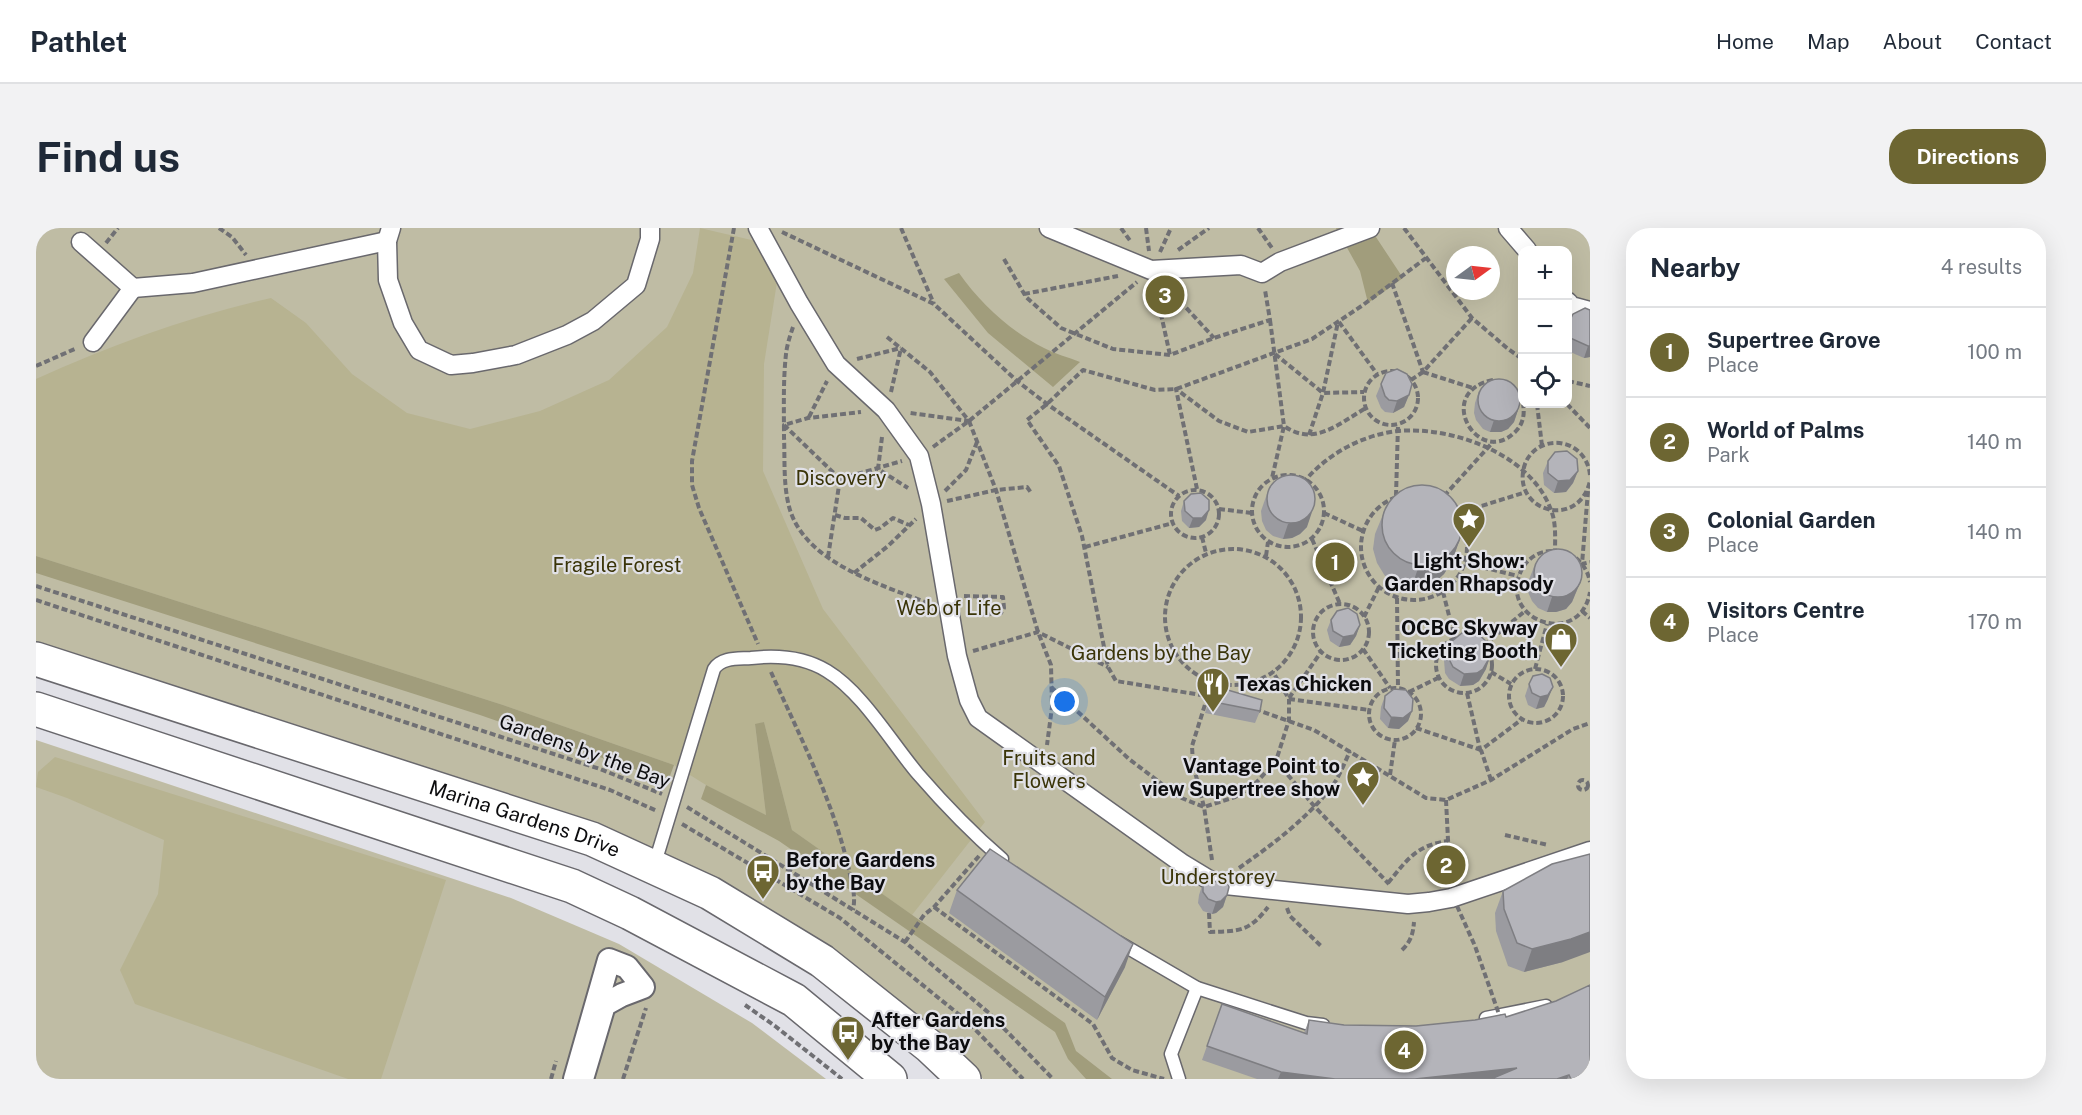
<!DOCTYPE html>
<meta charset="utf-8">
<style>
:root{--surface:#fff;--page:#f2f2f3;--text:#1f2937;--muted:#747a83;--line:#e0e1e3;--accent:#6d6632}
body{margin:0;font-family:"Public Sans",sans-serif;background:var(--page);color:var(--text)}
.controls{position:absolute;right:18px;top:18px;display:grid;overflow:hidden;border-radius:12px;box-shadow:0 6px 24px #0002}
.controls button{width:54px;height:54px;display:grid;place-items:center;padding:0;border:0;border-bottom:2px solid var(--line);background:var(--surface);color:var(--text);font:30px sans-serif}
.compass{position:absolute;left:1410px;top:18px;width:54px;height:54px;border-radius:50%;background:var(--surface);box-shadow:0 6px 24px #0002;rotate:75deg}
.you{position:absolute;left:1029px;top:474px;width:21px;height:21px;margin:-15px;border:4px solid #fff;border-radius:50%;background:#1a73e8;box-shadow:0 0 0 9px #1a73e833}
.badge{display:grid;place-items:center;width:39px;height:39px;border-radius:50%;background:var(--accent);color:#fff;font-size:20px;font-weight:700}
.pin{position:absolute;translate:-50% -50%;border:3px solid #fff;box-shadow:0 2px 6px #0006}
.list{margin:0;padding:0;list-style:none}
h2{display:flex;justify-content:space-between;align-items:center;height:78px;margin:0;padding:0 24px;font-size:26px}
h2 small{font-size:20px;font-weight:400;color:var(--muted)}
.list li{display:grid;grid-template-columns:39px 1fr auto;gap:18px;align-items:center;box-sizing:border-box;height:90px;padding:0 24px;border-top:2px solid var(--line)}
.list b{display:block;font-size:22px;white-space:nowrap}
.list p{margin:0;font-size:20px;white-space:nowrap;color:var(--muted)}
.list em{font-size:20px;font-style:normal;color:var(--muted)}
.icon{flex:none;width:33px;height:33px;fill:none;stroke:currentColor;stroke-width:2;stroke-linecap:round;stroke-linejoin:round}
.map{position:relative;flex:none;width:1554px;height:851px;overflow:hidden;border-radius:24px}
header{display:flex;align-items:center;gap:36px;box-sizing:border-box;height:84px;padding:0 30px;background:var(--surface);border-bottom:2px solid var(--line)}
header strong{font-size:28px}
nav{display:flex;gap:33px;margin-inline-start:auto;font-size:21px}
.intro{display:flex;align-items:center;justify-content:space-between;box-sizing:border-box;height:144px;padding:0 36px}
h1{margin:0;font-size:42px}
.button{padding:15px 27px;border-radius:24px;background:var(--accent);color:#fff;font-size:21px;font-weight:700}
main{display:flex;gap:36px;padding:0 36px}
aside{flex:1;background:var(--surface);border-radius:24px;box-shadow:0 6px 24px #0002}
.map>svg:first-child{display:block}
.green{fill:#bfbca4;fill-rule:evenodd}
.forest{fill:#b7b391}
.water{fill:#a19d7c}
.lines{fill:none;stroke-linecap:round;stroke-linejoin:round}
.service-casing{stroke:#69686d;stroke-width:15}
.pedestrian-casing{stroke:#69686d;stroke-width:21}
.minor-casing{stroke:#69686d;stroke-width:26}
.secondary-casing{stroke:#69686d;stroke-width:36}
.path{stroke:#707074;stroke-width:4;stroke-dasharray:6 3;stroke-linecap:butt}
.service{stroke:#fff;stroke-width:12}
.pedestrian{stroke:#fff;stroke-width:18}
.minor{stroke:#fff;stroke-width:22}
.secondary{stroke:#fff;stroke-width:33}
.path-bridge{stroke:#707074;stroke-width:4;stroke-dasharray:6 3;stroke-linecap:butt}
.wall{fill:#9b9ba0}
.shaded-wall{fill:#7e7e82}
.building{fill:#b4b4ba;stroke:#7e7e82;stroke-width:1.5}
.labels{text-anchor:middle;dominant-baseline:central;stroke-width:4.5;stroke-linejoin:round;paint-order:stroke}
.park-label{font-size:20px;fill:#3a3408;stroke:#e1e1e7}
.poi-label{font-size:20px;font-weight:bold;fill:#0c0c0e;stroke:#e1e1e7;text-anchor:start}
.street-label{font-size:20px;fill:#0c0c0e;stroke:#e1e1e7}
</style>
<header>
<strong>Pathlet</strong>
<nav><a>Home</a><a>Map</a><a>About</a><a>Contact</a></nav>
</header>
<div class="intro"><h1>Find us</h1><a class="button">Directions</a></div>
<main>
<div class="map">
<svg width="1554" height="851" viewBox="0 0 1554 851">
<rect width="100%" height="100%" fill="#e1e1e7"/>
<g class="green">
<path d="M0 0H1554V851H947L928 830 637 633 0 416ZM1486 22H1532V176H1486ZM1419 27H1455V63H1419Z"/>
<polygon points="0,512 475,670 583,716 716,795 790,851 0,851"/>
</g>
<g class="forest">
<path d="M664 0 724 14 741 54 728 136 727 243 787 381 949 594 876 687 756 602 728 494 719 497 730 587 670 557 638 537 467 477 0 328V151C75 117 155 88 235 70L270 95 316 146 371 185 434 201 504 183 573 152 631 99 657 45Z"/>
<polygon points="19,529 410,652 345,851 312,851 99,776 84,742 122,666 128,612 31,570 0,559 2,544"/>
</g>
<g class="water">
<polygon points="1300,0 1334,0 1367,50 1332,75 1324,43"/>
<path d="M923 45C945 76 974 103 1008 120 1019 126 1032 129 1044 134L1017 159 952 105 908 51Z"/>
<polygon points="0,328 467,477 638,537 632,553 444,487 0,345"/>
<polygon points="728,494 756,602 1029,795 1040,823 1076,851 1050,851 1032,831 1019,804 743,613 665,571 670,557 730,587 719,496"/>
</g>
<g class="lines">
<defs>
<g id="service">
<path d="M617 637 622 625 678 441C686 429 702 431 715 430 741 427 768 429 791 443 826 464 855 514 882 546 908 576 936 605 966 631"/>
<polyline points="1082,714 1161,760 1270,795 1287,797"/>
<polyline points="1450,790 1510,778"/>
<polyline points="1143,851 1135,826 1161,760"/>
</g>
<g id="pedestrian">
<polyline points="355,0 351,13 352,52 367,95 383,122 415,137 437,135 480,127 531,107 557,93 600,57 614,11 614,0"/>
<polyline points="722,0 763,75 800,136 850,182 883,228 895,276 921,428 933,472 942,490 1147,636 1180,656 1372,676 1393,674 1415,670 1554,623"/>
<polyline points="1013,0 1115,42 1205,37 1226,45 1244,34 1334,0"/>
<polyline points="1472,0 1491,22"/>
<polyline points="45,14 97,60 57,114"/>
<polyline points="97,60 157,55 351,13"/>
<polyline points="1532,74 1535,78 1554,83"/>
</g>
<polyline id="minor" points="539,851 573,732 591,739 607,759 586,767 568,777 546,851"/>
<g id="secondary">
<path id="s1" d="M0 431 556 611 674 665 786 733 893 818 928 851"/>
<polyline points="0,481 536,658 594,685 758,772 854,851"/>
</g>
</defs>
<use href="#service" class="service-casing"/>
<use href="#pedestrian" class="pedestrian-casing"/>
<use href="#minor" class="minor-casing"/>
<use href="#secondary" class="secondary-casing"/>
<g class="path">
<polyline points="183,0 196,9 210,27"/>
<polyline points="698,0 656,233 656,257 663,280 722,416"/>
<polyline points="865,0 898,76"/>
<polyline points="1085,0 1095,14"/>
<polyline points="1110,0 1113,23"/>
<polyline points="1222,0 1236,20"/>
<polyline points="1368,0 1436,90 1471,120 1486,131"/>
<polyline points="746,4 898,76 981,153 1011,176 1143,268"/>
<polyline points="70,15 82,0"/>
<polyline points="1142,22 1173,0"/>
<polyline points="1124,24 1135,0"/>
<polyline points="968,31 990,69 1025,100 1077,121 1134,127 1178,110 1234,92 1229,62"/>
<polyline points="1356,55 1387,144"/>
<polyline points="1119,59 1134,127"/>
<polyline points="1132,60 1178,110"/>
<polyline points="988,66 1082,48"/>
<polyline points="1234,92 1248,198 1236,250"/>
<polyline points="1303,94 1341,146"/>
<path d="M757 99C754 108 751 117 750 126 747 153 748 182 748 209 749 232 747 259 754 282 771 336 847 357 894 376"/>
<polyline points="851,109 894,144 933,193 874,185"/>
<polyline points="1239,126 1287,165 1328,164"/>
<polyline points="821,131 865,120"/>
<polyline points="0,138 41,120"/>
<circle cx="1355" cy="170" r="27"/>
<polyline points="1387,144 1437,160"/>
<polyline points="1375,152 1387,144 1436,90"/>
<path d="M1457 152C1397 164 1442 239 1478 205 1487 197 1489 187 1487 176"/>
<polyline points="1532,153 1554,158"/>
<polyline points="855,164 865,120"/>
<polyline points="1481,164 1486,174"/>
<polyline points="1501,176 1506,218"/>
<polyline points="1531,176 1554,200"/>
<polyline points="773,189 791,153"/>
<polyline points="933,193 960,262 1002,404 1015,437 1016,479 1011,517"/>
<polyline points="1273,207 1287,165 1302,94"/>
<polyline points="846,209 842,241 872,260"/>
<polyline points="897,219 933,193 1101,54"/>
<circle cx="1252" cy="283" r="36"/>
<path d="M1554 247C1552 224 1530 209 1508 217 1499 220 1492 228 1489 236 1473 282 1542 304 1554 253"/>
<polyline points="804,251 866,233"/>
<polyline points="804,251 748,197 772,190 825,184"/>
<path d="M1161 261 1140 161 1183 193 1212 204 1248 198C1278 219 1302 196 1330 180"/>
<circle cx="1159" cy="286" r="24"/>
<polyline points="909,263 930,242 941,214"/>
<polyline points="1552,263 1546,336 1554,334"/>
<circle cx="1378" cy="319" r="53"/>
<polyline points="1360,268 1362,197"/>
<polyline points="1408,268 1457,214"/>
<polyline points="911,273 960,262 991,259 996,266"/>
<polyline points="1183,281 1216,285"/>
<polyline points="1288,285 1327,303"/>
<polyline points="1420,286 1490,264"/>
<polyline points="799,287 809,290 825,290 839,302 844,300 857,290 873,297"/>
<polyline points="1166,309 1170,325"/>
<polyline points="1276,311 1304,376"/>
<polyline points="1049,319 1137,295"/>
<circle cx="1197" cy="389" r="68"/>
<path d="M1516 323C1503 323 1492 330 1486 341 1459 392 1544 422 1554 364"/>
<polyline points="1230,328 1232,314"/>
<polyline points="792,329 804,251"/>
<path d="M1540 330C1548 337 1552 344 1554 354"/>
<polyline points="1429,335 1482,348"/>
<polyline points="818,345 852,318 880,291"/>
<polyline points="0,358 564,541 626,566"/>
<polyline points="1407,364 1419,411"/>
<polyline points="928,368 967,369 968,380 965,385 932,387"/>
<polyline points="1361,370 1362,460"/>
<polyline points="0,372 574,562 621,583"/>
<circle cx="1305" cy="404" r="28"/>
<polyline points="1546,383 1554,390"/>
<polyline points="1328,389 1343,359"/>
<circle cx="1428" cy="437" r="28"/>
<polyline points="1448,417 1489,383"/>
<polyline points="1327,421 1354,460"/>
<polyline points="937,423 1002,404 1072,439"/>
<circle cx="1500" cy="468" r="27"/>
<polyline points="1499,441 1511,396"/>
<path d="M735 444C764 509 797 572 813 642 816 656 820 668 817 682"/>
<polyline points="1455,444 1475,456"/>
<polyline points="1015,459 1093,531 1143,569 1168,579 1199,569 1218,557 1240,533 1253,492 1253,471 1237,444"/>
<circle cx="1359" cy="486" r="26"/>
<polyline points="1373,464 1404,449"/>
<polyline points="1431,465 1444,521"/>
<polyline points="1177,469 1080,453 1072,439 1046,308 1023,238 991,192 1011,176 1047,142 1119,162 1140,161 1276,111 1327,77 1390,30"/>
<polyline points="1253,470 1285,424"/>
<polyline points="1253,471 1333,482"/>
<polyline points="1219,481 1278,502 1390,570 1410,572 1455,552 1537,501 1554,495"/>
<polyline points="1380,500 1445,522"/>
<polyline points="1240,533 1279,579 1353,656"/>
<polyline points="1354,547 1359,512"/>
<circle cx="1547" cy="557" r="5"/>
<polyline points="1455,552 1445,522 1485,492"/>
<polyline points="1410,572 1414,652"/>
<polyline points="651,579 869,714 953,785 1017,851"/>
<polyline points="646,596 804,690 931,793 987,851"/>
<polyline points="1469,607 1512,617"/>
<polyline points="1176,632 1168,579 1157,536 1156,518 1172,467 1178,454"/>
<path d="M1203 640C1236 617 1272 590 1297 557 1304 547 1309 534 1314 523"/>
<path d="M1352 655C1371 632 1380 617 1412 613"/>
<polyline points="898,679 1057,796 1076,830 1096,842 1128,851"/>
<polyline points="1251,680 1254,688 1285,718"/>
<path d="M1173 685 1174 704C1203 703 1213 704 1232 679"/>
<polyline points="869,714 888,687 898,679 943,628"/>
<path d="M1366 722C1375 713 1377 706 1378 694"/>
<polyline points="709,777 739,798 806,851"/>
<polyline points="515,851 520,833"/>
<polyline points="587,851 610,780"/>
</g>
<use href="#service" class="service"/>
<use href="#pedestrian" class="pedestrian"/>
<use href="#minor" class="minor"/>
<use href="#secondary" class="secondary"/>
<g class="path-bridge">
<path d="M1267 255C1290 227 1325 207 1362 203 1419 198 1500 228 1517 288 1520 300 1519 313 1519 325"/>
<polyline points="1421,678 1439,718 1465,792"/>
</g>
</g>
<g class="wall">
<polygon points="1549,80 1554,129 1548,130 1532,123 1532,96"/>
<polygon points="1345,156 1373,167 1368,179 1357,185 1349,184 1345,180 1340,168"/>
<polygon points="1443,163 1482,182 1478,194 1472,201 1465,204 1454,204 1447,201 1440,192 1438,185 1439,175"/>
<polygon points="1512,233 1542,243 1537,255 1530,264 1518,265 1508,257 1507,245"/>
<polygon points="1233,260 1271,299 1264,306 1256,310 1247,311 1237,308 1230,302 1226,293 1225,283"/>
<polygon points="1148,273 1170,292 1163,299 1153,300 1146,293 1145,283"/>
<polygon points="1348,284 1424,311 1416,333 1408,346 1397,356 1375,360 1361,357 1349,348 1341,335 1337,321 1339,306"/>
<polygon points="1498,339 1546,350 1536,374 1530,381 1520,384 1511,384 1502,380 1496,373 1492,364 1492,354"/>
<polygon points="1295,392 1324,397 1320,408 1314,417 1303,419 1294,413 1291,402"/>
<polygon points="1415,414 1450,441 1443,453 1437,457 1424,458 1413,451 1409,445 1408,432"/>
<polygon points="1493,456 1512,471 1508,479 1500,481 1492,477 1489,468"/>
<polygon points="1178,458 1224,483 1219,495 1169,485"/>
<polygon points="1349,468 1376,483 1372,493 1363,501 1352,500 1344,491 1345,479"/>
<polygon points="1167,655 1191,667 1187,679 1180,685 1176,686 1167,683 1162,675 1163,667"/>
<polygon points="921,662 1089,739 1061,792 913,685"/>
<polygon points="1467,663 1527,734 1488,744 1472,738 1460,703 1459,685"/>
<polygon points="1186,776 1268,805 1273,792 1308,797 1380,798 1470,789 1554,851 1221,851 1166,832"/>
</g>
<g class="shaded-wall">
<polygon points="1552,118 1554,118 1554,129 1548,130"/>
<polygon points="1373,167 1368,179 1357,185 1361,173"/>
<polygon points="1482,182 1478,194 1472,201 1465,204 1454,204 1458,192"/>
<polygon points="1542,243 1537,255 1530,264 1518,265 1522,253"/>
<polygon points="1173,282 1170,292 1163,299 1153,300 1157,290"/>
<polygon points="1276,284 1271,299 1264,306 1256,310 1247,311 1252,296"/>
<polygon points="1424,311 1416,333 1408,346 1397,356 1375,360 1383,338"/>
<polygon points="1546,350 1536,374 1530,381 1520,384 1511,384 1516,369"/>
<polygon points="1324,397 1320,408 1314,417 1303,419 1307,409"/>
<polygon points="1454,429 1450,441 1443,453 1437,457 1424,458 1428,446"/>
<polygon points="1517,459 1512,471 1508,479 1500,481 1504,469"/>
<polygon points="1376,483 1372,493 1363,501 1352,500 1355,489"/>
<polygon points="1191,667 1187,679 1180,685 1176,686 1180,674"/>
<polygon points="1554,704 1554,724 1527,734 1488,744 1496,721"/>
<polygon points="1097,716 1089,739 1061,792 1069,769"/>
<polygon points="1481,840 1477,851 1379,851"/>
<polygon points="1245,844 1299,851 1242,851"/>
<polygon points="1533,847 1531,851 1521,851"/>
</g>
<g class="building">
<polygon points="1549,80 1554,82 1554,118 1552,118 1532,109 1532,96 1537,86"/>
<polygon points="1361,141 1371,146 1376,156 1373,167 1361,173 1353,172 1349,168 1345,156 1350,145"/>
<circle cx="1463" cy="172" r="21"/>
<polygon points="1531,223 1541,231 1542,243 1534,252 1522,253 1512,245 1512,233 1519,224"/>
<circle cx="1255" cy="271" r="24"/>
<circle cx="1386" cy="297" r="40"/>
<polygon points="1165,265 1173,272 1173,282 1166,290 1157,290 1149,283 1148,273 1155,266"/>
<circle cx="1522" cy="345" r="24"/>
<polygon points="1312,380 1321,386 1324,397 1318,407 1307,409 1297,403 1295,392 1301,383"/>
<polygon points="1426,405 1441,405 1452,415 1454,429 1447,441 1441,445 1428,446 1417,439 1414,433 1413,420 1415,414"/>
<polygon points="1506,446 1514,450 1517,459 1512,467 1504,469 1496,465 1493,456 1497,448"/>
<polygon points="1178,458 1226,472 1224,483 1173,473"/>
<polygon points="1358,461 1370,462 1377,471 1376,483 1367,490 1355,489 1348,480 1349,468"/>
<polygon points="954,621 1097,716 1069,769 921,662"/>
<polygon points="1554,626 1554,704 1535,711 1496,721 1481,715 1468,681 1467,663 1516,636"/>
<polygon points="1171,650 1183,655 1192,656 1193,659 1191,667 1185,673 1180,674 1172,671 1167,664 1167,655"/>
<polygon points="1554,757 1554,837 1553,838 1554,841 1554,851 1535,851 1533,847 1521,851 1455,851 1481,840 1379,851 1299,851 1245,844 1171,818 1186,776 1271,806 1273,792 1308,797 1380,798 1439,792 1469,786 1470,789 1520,773"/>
</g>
<defs>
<symbol id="sight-pin" viewBox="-11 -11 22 30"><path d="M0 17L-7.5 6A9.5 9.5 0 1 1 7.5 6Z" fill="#6d6632" stroke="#e1e1e7"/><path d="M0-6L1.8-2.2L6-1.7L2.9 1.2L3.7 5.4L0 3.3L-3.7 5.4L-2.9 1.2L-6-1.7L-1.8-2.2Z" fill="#fff"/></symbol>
<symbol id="shop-pin" viewBox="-11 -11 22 30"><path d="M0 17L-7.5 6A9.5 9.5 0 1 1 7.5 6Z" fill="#6d6632" stroke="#e1e1e7"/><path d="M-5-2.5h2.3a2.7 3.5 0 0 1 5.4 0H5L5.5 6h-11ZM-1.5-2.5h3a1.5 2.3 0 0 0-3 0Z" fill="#fff"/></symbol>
<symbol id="restaurant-pin" viewBox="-11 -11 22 30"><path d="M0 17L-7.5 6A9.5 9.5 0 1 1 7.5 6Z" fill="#6d6632" stroke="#e1e1e7"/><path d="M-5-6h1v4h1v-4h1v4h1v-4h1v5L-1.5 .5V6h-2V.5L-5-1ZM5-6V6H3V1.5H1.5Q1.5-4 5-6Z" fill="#fff"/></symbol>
<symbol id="bus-pin" viewBox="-11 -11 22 30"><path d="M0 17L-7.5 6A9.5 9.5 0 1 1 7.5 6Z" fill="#6d6632" stroke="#e1e1e7"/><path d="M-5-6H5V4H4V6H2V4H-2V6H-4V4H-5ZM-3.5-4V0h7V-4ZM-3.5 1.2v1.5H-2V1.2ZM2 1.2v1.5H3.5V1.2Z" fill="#fff"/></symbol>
</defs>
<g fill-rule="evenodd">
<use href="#sight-pin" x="1414" y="272" width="38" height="52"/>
<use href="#shop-pin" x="1506" y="392" width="38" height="52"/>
<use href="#restaurant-pin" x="1158" y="437" width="38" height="52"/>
<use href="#sight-pin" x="1308" y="530" width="38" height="52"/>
<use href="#bus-pin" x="708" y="624" width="38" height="52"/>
<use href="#bus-pin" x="793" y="785" width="38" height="52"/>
</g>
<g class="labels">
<g class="park-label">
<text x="805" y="250">Discovery</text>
<text x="581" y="337">Fragile Forest</text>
<text x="913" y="380">Web of Life</text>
<text x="1125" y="425">Gardens by the Bay</text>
<text x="1013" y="530">Fruits and<tspan x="1013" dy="23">Flowers</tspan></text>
<text x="1182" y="649">Understorey</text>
</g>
<g class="poi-label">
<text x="1433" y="333" text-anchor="middle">Light Show:<tspan x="1433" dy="23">Garden Rhapsody</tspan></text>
<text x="1502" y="400" text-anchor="end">OCBC Skyway<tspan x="1502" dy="23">Ticketing Booth</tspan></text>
<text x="1200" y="456">Texas Chicken</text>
<text x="1304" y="538" text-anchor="end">Vantage Point to<tspan x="1304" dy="23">view Supertree show</tspan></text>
<text x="750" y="632">Before Gardens<tspan x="750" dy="23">by the Bay</tspan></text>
<text x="835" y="792">After Gardens<tspan x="835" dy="23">by the Bay</tspan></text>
</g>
<g class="street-label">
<text transform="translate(549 523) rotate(20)">Gardens by the Bay</text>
<text stroke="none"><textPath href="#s1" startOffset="514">Marina Gardens Drive</textPath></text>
</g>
</g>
</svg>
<div class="controls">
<button>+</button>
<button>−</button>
<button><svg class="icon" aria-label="locate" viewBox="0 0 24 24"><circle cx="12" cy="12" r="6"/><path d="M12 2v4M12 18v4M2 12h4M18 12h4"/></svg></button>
</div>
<svg class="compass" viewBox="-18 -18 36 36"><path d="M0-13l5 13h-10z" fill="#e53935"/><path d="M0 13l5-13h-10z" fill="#747a83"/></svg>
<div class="you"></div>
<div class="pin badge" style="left:1299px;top:334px">1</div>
<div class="pin badge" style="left:1410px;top:637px">2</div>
<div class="pin badge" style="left:1129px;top:67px">3</div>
<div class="pin badge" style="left:1368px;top:822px">4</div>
</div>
<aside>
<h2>Nearby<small>4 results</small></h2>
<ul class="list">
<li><span class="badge">1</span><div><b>Supertree Grove</b><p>Place</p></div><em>100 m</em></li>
<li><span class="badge">2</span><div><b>World of Palms</b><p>Park</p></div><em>140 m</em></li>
<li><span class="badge">3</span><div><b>Colonial Garden</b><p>Place</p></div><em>140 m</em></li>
<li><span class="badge">4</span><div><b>Visitors Centre</b><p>Place</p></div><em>170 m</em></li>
</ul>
</aside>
</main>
